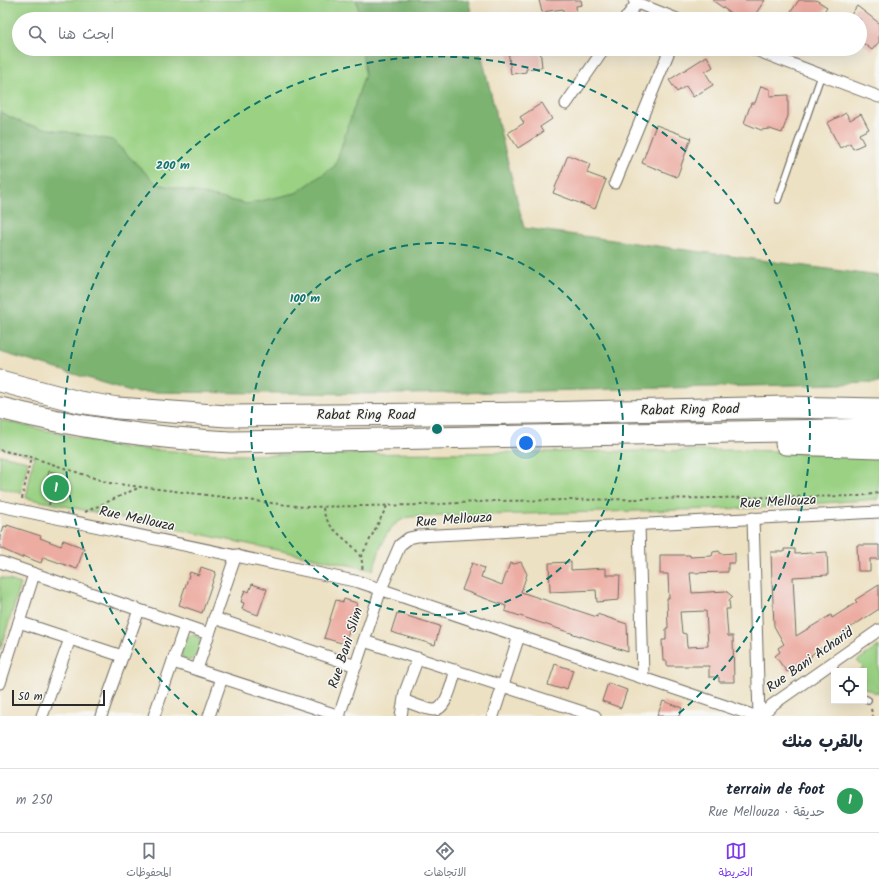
<!DOCTYPE html>
<html lang="ar">
<meta charset="utf-8">
<style>
:root{--surface:#fff;--page:#f6f6f7;--text:#1f2937;--muted:#747a83;--line:#e0e1e3;--accent:#7c3aed}
body{margin:0;font-family:Kalam,"Playpen Sans Arabic",sans-serif;background:var(--page);color:var(--text);direction:rtl}
.controls{position:absolute;right:12px;bottom:12px;display:grid;overflow:hidden;border-radius:0px;box-shadow:0 4px 16px #0002}
.controls button{width:36px;height:36px;display:grid;place-items:center;padding:0;border:0;border-bottom:1px solid var(--line);background:var(--surface);color:var(--text);font:20px sans-serif}
.scale{position:absolute;left:12px;bottom:10px;width:93px;box-sizing:border-box;padding-left:4px;border:2px solid #2b2b2b;border-top:0;font-size:11px;line-height:14px;white-space:nowrap;color:#2b2b2b;-webkit-text-stroke:3px #f6f6f2;paint-order:stroke}
.you{position:absolute;left:526px;top:443px;width:14px;height:14px;margin:-10px;border:3px solid #fff;border-radius:50%;background:#1a73e8;box-shadow:0 0 0 6px #1a73e833}
.badge{display:grid;place-items:center;width:26px;height:26px;border-radius:50%;background:var(--accent);color:#fff;font-size:13px;font-weight:700}
.pin{position:absolute;translate:-50% -50%;border:2px solid #fff;box-shadow:0 1px 4px #0006}
.list{margin:0;padding:0;list-style:none}
h2{display:flex;justify-content:space-between;align-items:center;height:52px;margin:0;padding:0 16px;font-size:17px}
h2 small{font-size:13px;font-weight:400;color:var(--muted)}
.list li{display:grid;grid-template-columns:26px 1fr auto;gap:12px;align-items:center;box-sizing:border-box;height:64px;padding:0 16px;border-top:1px solid var(--line)}
.list b{display:block;font-size:15px;white-space:nowrap}
.list p{margin:0;font-size:13px;white-space:nowrap;color:var(--muted)}
.list em{font-size:13px;font-style:normal;color:var(--muted)}
.icon{flex:none;width:22px;height:22px;fill:none;stroke:currentColor;stroke-width:2;stroke-linecap:round;stroke-linejoin:round}
.map{position:relative;flex:none;width:879px;height:716px;overflow:hidden;direction:ltr}
.search{position:absolute;background:var(--surface);box-shadow:0 4px 16px #0002;left:12px;right:12px;top:12px;height:44px;display:flex;align-items:center;gap:10px;box-sizing:border-box;padding:0 14px;border-radius:22px;color:var(--muted);font-size:15px}
.sheet{height:116px;background:var(--surface)}
nav{display:flex;justify-content:space-around;align-items:center;box-sizing:border-box;height:56px;border-top:1px solid var(--line);background:var(--surface);font-size:11px;color:var(--muted)}
nav a{display:grid;justify-items:center;gap:2px}
nav .on{color:var(--accent)}
.map>svg:first-child{display:block}
.green{fill:#9ad183;stroke:#627e57}
.forest{fill:#7bb371;stroke:#536f4e}
.building{fill:#ecaca2;fill-rule:evenodd}
.lines{fill:none;stroke-linecap:round;stroke-linejoin:round}
.lane-casing{stroke:#6f6b60;stroke-width:8}
.street-casing{stroke:#6f6b60;stroke-width:13}
.highway-casing{stroke:#6f6b60;stroke-width:23}
.path{stroke:#6f6b60;stroke-width:2;stroke-dasharray:3 3;stroke-linecap:butt}
.lane{stroke:#fff;stroke-width:5.5}
.street{stroke:#fff;stroke-width:11}
.highway{stroke:#fff;stroke-width:21}
.ring{fill:none;stroke:#0f766e;stroke-width:2;stroke-dasharray:7 5}
.labels{text-anchor:middle;dominant-baseline:central;stroke-width:3;stroke-linejoin:round;paint-order:stroke}
.street-label{font-size:14px;fill:#2b2b2b;stroke:#f6f6f2}
.centre{fill:#0f766e;stroke:#f6f6f2;stroke-width:2}
.ring-label{font-size:12px;text-anchor:middle;font-weight:bold;fill:#0f766e;stroke:#f6f6f2;stroke-width:3;stroke-linejoin:round;paint-order:stroke}
</style>
<div class="map">
<svg width="879" height="716" viewBox="0 0 879 716">
<rect width="100%" height="100%" fill="#f6f6f2"/>
<filter id="ink" filterUnits="userSpaceOnUse"><feTurbulence type="fractalNoise" baseFrequency=".025" numOctaves="2"/><feDisplacementMap in="SourceGraphic" scale="8" xChannelSelector="R" yChannelSelector="G"/><feConvolveMatrix kernelMatrix="1 2 1 2 8 2 1 2 1" color-interpolation-filters="sRGB"/></filter>
<filter id="wash" filterUnits="userSpaceOnUse"><feTurbulence type="fractalNoise" baseFrequency=".012" numOctaves="4" result="noise"/><feDisplacementMap in="SourceGraphic" scale="16" xChannelSelector="R" yChannelSelector="G"/><feGaussianBlur stdDeviation="0.9" result="paint"/><feColorMatrix in="noise" values="0 0 0 0 0 0 0 0 0 0 0 0 0 0 0 0 0 1.4 0 .05"/><feComposite in="paint" operator="in"/></filter>
<g filter="url(#wash)">
<rect width="100%" height="100%" fill="#ede1c3"/>
<g class="green">
<polygon points="0,0 357,0 359,19 19,19 19,49 362,49 365,74 335,166 296,193 247,204 157,184 112,140 27,125 0,112"/>
<path d="M0 420 124 448 236 455 745 450 879 455V499L754 508 409 517C384 524 381 549 373 570L26 498 34 456 0 448Z"/>
<polygon points="0,455 28,461 21,493 0,488"/>
<polygon points="0,577 21,584 0,650"/>
<path d="M193 634 199 638C202 645 197 659 188 661L182 657 181 652 187 637Z"/>
<polygon points="879,646 879,694 864,688 864,671 858,671 863,667 857,661"/>
</g>
<g class="forest">
<polygon points="357,0 468,0 473,19 359,19"/>
<polygon points="362,49 480,49 524,228 879,276 879,383 414,394 134,392 0,352 0,112 27,125 112,140 157,184 247,204 296,193 335,166 365,74"/>
</g>
<g id="blocks">
<g class="building">
<polygon points="539,0 581,0 582,5 576,6 577,15 564,17 563,9 542,12"/>
<polygon points="712,0 765,0 752,19 739,19"/>
<polygon points="799,0 816,0 827,7 819,19 786,19"/>
<polygon points="857,6 879,23 879,42 872,50 860,41 860,19 848,19"/>
<polygon points="508,49 540,49 542,67 526,69 526,72 511,74"/>
<polygon points="707,56 713,67 705,72 713,85 693,97 686,86 677,92 669,80"/>
<polygon points="761,86 770,89 770,96 788,95 788,116 782,133 770,129 761,130 744,123 751,103 755,103"/>
<polygon points="542,103 552,119 540,127 543,132 518,148 508,133 524,123 520,117"/>
<polygon points="846,113 850,120 861,114 869,129 859,134 864,144 853,149 850,143 840,148 827,123"/>
<polygon points="656,125 691,138 677,177 642,163"/>
<polygon points="568,155 590,164 587,173 606,180 595,209 553,193"/>
<polygon points="49,471 61,474 59,487 46,484"/>
<polygon points="7,525 41,536 40,538 61,546 63,540 84,548 77,569 43,557 41,563 23,556 22,558 0,548 0,538 4,526 7,527"/>
<polygon points="857,545 879,545 879,559 870,559 870,571 858,571"/>
<polygon points="784,549 795,549 795,554 827,552 828,575 793,577 796,636 831,615 832,618 857,602 855,600 879,585 879,609 842,633 843,635 812,654 811,657 787,672 775,656 780,652 778,648 784,644 774,626 772,580 771,552 784,552"/>
<path d="M719 551 721 554 735 553V563H728V572L690 573 692 593 726 591 733 597 729 601 730 609H726L728 636H733L734 682H719V677H709V666H667V661H663L662 640H666V628H668L667 598H669L668 574H660V555H690V557L712 556 713 552ZM706 611 708 646 687 647 686 634 682 633 680 612Z"/>
<polygon points="521,562 527,574 521,592 597,617 597,614 627,624 628,652 505,611 506,606 462,590 472,563 484,568 481,577 502,585 510,563 514,564"/>
<polygon points="571,562 571,570 606,568 606,575 620,575 619,600 597,602 596,590 550,592 549,563"/>
<polygon points="201,567 216,572 202,613 179,605 190,572 199,575"/>
<polygon points="252,584 267,589 258,615 242,609 244,603 241,602 245,590 249,592"/>
<polygon points="344,599 357,603 345,644 324,638 336,600 343,602"/>
<polygon points="397,613 440,626 435,645 391,632"/>
<polygon points="555,664 573,670 567,689 562,687 561,689 548,685"/>
<polygon points="608,683 627,690 621,708 602,701"/>
<polygon points="663,701 682,708 679,716 657,716"/>
</g>
</g>
</g>
<g filter="url(#ink)">
<use href="#blocks" fill-opacity="0" stroke="#6f6b60" stroke-width="1"/>
<g class="lines">
<defs>
<g id="lane">
<polyline points="778,200 821,76"/>
<polyline points="832,663 836,671"/>
<polyline points="864,698 868,700"/>
</g>
<g id="street">
<polyline points="634,0 637,3 677,19"/>
<polyline points="625,19 637,3"/>
<polyline points="753,49 879,97"/>
<polyline points="566,104 604,49"/>
<polyline points="615,183 670,49"/>
<polyline points="0,506 359,582 755,716"/>
<polyline points="753,518 759,716"/>
<polyline points="639,524 643,678"/>
<polyline points="0,562 209,634"/>
<polyline points="214,618 356,666"/>
<polyline points="19,622 122,656"/>
<polyline points="364,641 595,716"/>
<polyline points="173,662 340,716"/>
<polyline points="197,669 236,555"/>
<polyline points="0,683 34,574"/>
<path d="M405 701C414 704 424 709 433 710 447 711 452 681 456 670"/>
<polyline points="42,716 70,639"/>
<polyline points="101,716 139,610"/>
<polyline points="154,716 185,626"/>
<polyline points="209,716 222,678"/>
<polyline points="339,716 381,589 400,545 409,538 418,536 879,512"/>
<polyline points="401,716 405,692 418,658"/>
<polyline points="493,716 519,636"/>
<polyline points="761,716 772,705 879,630"/>
</g>
<g id="highway">
<polyline points="0,381 79,402 118,408 227,416 537,413 785,407 879,409"/>
<path d="M0 408C78 428 151 438 231 442L879 429"/>
<polyline points="786,444 879,447"/>
</g>
</defs>
<use href="#lane" class="lane-casing"/>
<use href="#street" class="street-casing"/>
<use href="#highway" class="highway-casing"/>
<g class="path">
<polyline points="0,450 31,457 109,483 304,507 422,505 496,501 859,496 879,493"/>
<polyline points="22,499 31,457"/>
<polyline points="49,505 52,490"/>
<path d="M323 508C327 538 367 543 362 571"/>
<polyline points="85,512 138,488"/>
<polyline points="361,557 387,506"/>
<polyline points="871,709 873,716"/>
</g>
<use href="#lane" class="lane"/>
<use href="#street" class="street"/>
<use href="#highway" class="highway"/>
</g>
</g>
<g class="ring">
<circle cx="437" cy="429" r="186"/>
<path d="M197 715A373 373 0 1 1 677 715"/>
</g>
<g class="labels">
<g class="street-label">
<text transform="translate(690 410) rotate(-1)">Rabat Ring Road</text>
<text x="366" y="415">Rabat Ring Road</text>
<text transform="translate(778 502) rotate(-3)">Rue Mellouza</text>
<text transform="translate(137 519) rotate(12)">Rue Mellouza</text>
<text transform="translate(454 520) rotate(-4)">Rue Mellouza</text>
<text transform="translate(346 648) rotate(-72)">Rue Bani Slim</text>
<text transform="translate(810 660) rotate(-35)">Rue Bani Acharid</text>
</g>
</g>
<circle cx="437" cy="429" r="6" class="centre"/>
<g class="ring-label">
<text x="173" y="169">200 m</text>
<text x="305" y="302">100 m</text>
</g>
</svg>
<div class="controls">
<button><svg class="icon" aria-label="locate" viewBox="0 0 24 24"><circle cx="12" cy="12" r="6"/><path d="M12 2v4M12 18v4M2 12h4M18 12h4"/></svg></button>
</div>
<div class="scale">50 m</div>
<div class="you"></div>
<div class="pin badge" style="left:56px;top:488px;background:#2e9e5b">1</div>
<div class="search"><svg class="icon" aria-label="search" viewBox="0 0 24 24"><circle cx="10" cy="10" r="6"/><path d="M15 15l6 6"/></svg>ابحث هنا</div>
</div>
<section class="sheet">
<h2>بالقرب منك<small></small></h2>
<ul class="list">
<li><span class="badge" style="background:#2e9e5b">1</span><div><b>terrain de foot</b><p>حديقة · Rue Mellouza</p></div><em>250 m</em></li>
</ul>
</section>
<nav>
<a class="on"><svg class="icon" aria-label="map" viewBox="0 0 24 24"><path d="M3 6l6-2 6 2 6-2v14l-6 2-6-2-6 2zM9 4v14M15 6v14"/></svg>الخريطة</a>
<a><svg class="icon" aria-label="directions" viewBox="0 0 24 24"><path d="M12 3l9 9-9 9-9-9zM9 14v-3h6M13 9l2 2-2 2"/></svg>الاتجاهات</a>
<a><svg class="icon" aria-label="saved" viewBox="0 0 24 24"><path d="M7 4h10v16l-5-4-5 4z"/></svg>المحفوظات</a>
</nav>
